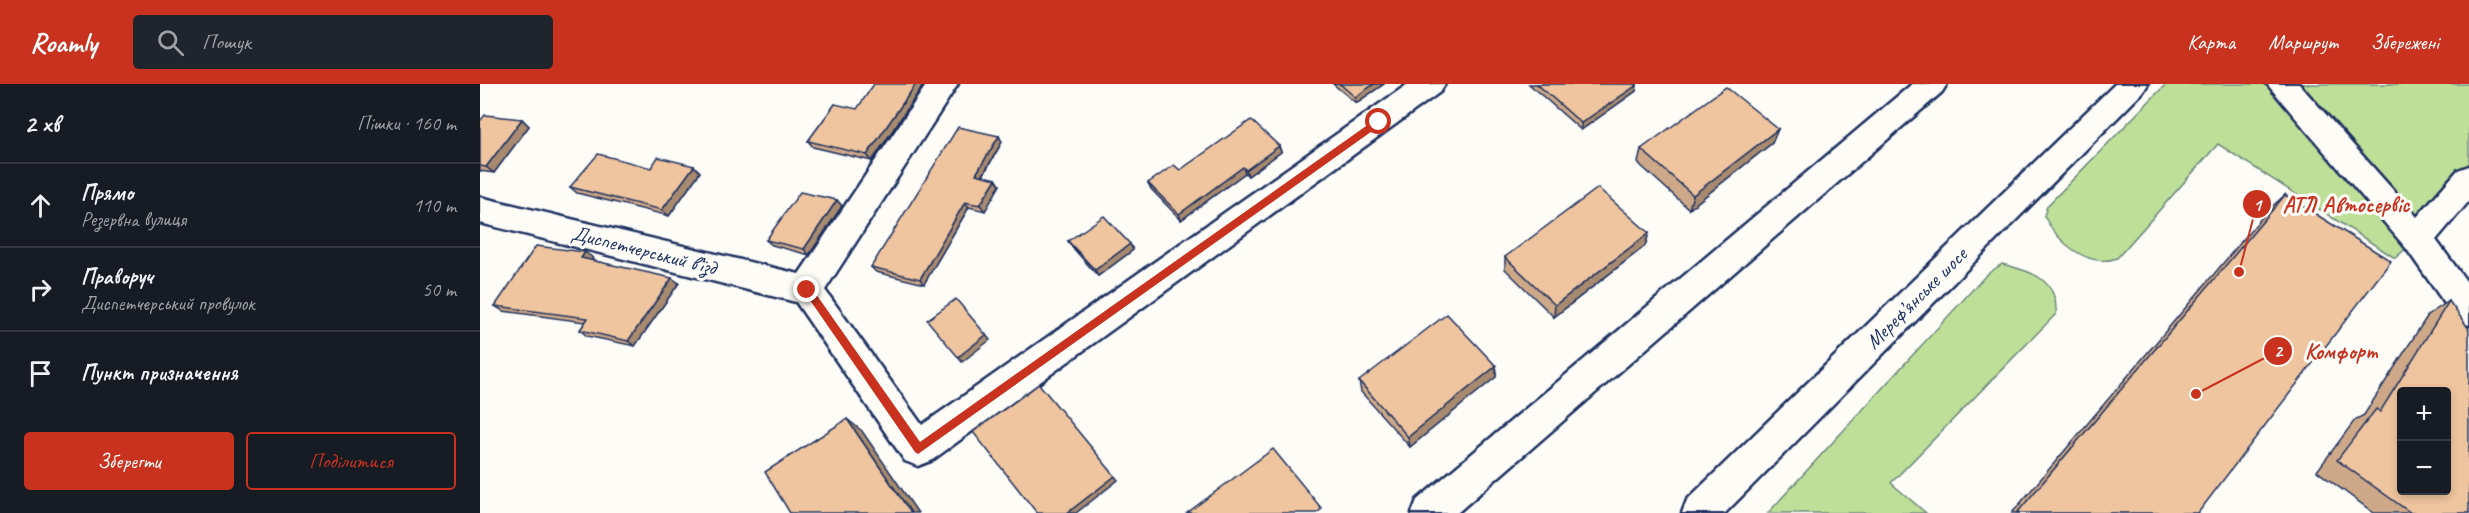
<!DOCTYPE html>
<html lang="uk">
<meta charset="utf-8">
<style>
:root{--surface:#171b24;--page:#20242c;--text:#f1f3f6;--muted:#9ea1a6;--line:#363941;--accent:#c8321e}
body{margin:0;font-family:Caveat,sans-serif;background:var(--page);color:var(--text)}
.controls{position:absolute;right:18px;bottom:18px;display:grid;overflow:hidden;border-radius:6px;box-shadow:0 3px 9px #0003}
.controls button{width:54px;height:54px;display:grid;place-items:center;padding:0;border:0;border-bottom:2px solid var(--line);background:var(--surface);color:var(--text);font:30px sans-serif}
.stop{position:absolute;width:18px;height:18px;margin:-14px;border:4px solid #c8321e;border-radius:50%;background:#fff}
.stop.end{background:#c8321e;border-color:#fff;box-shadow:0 2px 6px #0008}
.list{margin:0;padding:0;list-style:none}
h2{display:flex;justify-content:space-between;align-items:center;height:78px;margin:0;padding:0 24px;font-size:26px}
h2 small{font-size:20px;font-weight:400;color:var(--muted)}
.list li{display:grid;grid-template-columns:39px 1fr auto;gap:18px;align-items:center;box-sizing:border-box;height:84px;padding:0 24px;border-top:2px solid var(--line)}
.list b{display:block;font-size:22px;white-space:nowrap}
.list p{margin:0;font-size:20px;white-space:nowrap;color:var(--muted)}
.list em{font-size:20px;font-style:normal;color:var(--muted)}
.actions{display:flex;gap:12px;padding:18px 24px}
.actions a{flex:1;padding:14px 0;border:2px solid var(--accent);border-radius:6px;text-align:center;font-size:21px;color:var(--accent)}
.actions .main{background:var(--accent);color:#fff}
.icon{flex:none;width:33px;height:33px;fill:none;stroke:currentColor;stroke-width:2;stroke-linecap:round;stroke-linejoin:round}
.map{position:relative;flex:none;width:1989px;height:429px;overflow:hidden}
header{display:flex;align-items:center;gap:36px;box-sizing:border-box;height:84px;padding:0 30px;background:var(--accent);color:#fff}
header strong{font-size:28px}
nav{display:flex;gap:33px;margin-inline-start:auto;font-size:21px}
.search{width:420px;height:54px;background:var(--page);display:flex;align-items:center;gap:15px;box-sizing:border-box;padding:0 21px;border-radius:6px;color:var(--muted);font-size:22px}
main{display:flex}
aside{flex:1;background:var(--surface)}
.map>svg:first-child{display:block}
.green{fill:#bddf98;stroke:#6c877b;stroke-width:1.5}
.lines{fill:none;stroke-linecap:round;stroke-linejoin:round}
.minor-casing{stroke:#1b2f5e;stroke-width:5}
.highway-casing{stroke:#1b2f5e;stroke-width:5}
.minor{fill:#fdfcf7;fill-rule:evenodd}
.highway{fill:#fdfcf7;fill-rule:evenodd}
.wall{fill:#cea989;stroke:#1b2f5e;stroke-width:1.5}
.shaded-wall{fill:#a78a6f;stroke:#1b2f5e;stroke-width:1.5}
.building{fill:#efc59f;stroke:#1b2f5e;stroke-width:1.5;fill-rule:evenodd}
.route{fill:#c8321e}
.labels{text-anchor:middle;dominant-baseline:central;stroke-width:6;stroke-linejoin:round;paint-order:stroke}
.street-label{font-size:21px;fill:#1b2f5e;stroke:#fdfcf7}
.leader{fill:none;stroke:#c8321e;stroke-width:2}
.callout-dot{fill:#c8321e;stroke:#fdfcf7;stroke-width:2}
.mark-label{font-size:18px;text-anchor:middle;font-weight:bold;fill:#fff}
.callout-label{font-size:22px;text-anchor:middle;font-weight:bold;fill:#c8321e;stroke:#fdfcf7;stroke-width:6;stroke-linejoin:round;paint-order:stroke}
</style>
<header>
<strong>Roamly</strong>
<div class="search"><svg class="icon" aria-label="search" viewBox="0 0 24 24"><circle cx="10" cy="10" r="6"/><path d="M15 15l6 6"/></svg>Пошук</div>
<nav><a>Карта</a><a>Маршрут</a><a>Збережені</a></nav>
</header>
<main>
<aside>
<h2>2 хв<small>Пішки · 160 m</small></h2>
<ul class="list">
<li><svg class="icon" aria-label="ahead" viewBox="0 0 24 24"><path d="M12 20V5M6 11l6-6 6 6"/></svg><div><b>Прямо</b><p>Резервна вулиця</p></div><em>110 m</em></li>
<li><svg class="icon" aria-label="right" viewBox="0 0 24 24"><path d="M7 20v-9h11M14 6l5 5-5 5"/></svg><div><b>Праворуч</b><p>Диспетчерський провулок</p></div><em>50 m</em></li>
<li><svg class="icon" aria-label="arrive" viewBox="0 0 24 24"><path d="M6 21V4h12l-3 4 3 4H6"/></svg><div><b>Пункт призначення</b></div></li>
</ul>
<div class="actions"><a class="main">Зберегти</a><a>Поділитися</a></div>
</aside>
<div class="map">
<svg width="1989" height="429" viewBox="0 0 1989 429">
<rect width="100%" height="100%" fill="#fdfcf7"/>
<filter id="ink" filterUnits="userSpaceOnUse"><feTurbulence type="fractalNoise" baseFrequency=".0167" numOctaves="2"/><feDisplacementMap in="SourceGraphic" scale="12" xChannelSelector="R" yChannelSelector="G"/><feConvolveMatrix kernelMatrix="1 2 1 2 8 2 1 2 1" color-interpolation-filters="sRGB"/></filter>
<g filter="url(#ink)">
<g class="green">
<path d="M1686 0H1989V94L1937 155 1915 174 1738 60 1637 174C1607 185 1577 157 1564 132L1567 122Z"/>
<path d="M1522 180C1551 187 1578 195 1576 230L1411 399 1446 429H1288L1506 191Z"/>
</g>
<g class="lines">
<defs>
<g id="minor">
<polygon points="447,0 478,0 345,206 442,341 928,0 965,0 960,8 451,377 438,382 425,377 316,218 0,139 0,113 319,190"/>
<polygon points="1432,0 1467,0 1462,8 977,429 932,429 937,416"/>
<polygon points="1787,0 1819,0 1937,133 1978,86 1989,82 1989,117 1956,156 1989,201 1989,241 1977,237 1926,164"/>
</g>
<polygon id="highway" points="1635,0 1668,0 1663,8 1245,429 1202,429 1207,416"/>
</defs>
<use href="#minor" class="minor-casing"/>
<use href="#highway" class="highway-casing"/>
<use href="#minor" class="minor"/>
<use href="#highway" class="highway"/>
</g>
<g class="wall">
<polygon points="853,0 904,0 876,19"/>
<polygon points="1049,0 1157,0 1156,7 1101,46"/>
<polygon points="355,20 392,77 333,63 328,57"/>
<polygon points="42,35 49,42 14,89 0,87 0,37"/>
<polygon points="1298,45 1292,59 1209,125 1158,79 1161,65"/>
<polygon points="519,52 522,58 503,92 516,95 520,101 505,127 489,123 444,200 396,188 391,183"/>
<polygon points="799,62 801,68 768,92 765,89 701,136 671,105 668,99 700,86"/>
<polygon points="214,82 220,88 189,132 97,109 90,103 171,84"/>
<polygon points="1805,111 1718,429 1532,429 1788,126"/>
<polygon points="357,116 362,122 329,171 292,161 286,156"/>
<polygon points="1169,149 1165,162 1074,233 1025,185 1025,173"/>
<polygon points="588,157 650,160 653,166 618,192 592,163"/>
<polygon points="113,174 111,176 199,199 155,262 107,252 100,246 105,238 23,227 15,222"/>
<polygon points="1969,217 1989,429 1894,429 1837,387 1875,336 1884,331 1948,231"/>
<polygon points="1016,282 1016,293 930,363 881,308 879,297"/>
</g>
<g class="shaded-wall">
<polygon points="436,0 444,0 392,77 387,71"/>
<polygon points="894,0 904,0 876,19 875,13"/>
<polygon points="1157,1 1156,7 1101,46 1101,39"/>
<polygon points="42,35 49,42 14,89 6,83"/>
<polygon points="1298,45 1292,59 1209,125 1213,111"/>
<polygon points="519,52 522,58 500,96 496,90"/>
<polygon points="799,62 801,68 768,92 766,86"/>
<polygon points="214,82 220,88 189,132 182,126"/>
<polygon points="763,83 765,89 701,136 699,130"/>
<polygon points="516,95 520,101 505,127 500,121"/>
<polygon points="357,116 362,122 329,171 324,165"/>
<polygon points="485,118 489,123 444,200 440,195"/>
<polygon points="1169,149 1165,162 1074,233 1075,221"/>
<polygon points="650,160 653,166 618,192 615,186"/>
<polygon points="105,168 113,174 109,180 101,174"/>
<polygon points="192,194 199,199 155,262 148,257"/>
<polygon points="506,251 510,256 482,278 478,273"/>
<polygon points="1016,282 1016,293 930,363 928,353"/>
<polygon points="367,335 382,347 438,429 431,429"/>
<polygon points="635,392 638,396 596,429 587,429"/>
</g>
<g class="building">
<polygon points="394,0 436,0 387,71 328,57 355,20 377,25"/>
<polygon points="860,0 894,0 875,13"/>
<polygon points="1057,0 1157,0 1157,1 1101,39"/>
<polygon points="1246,3 1298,45 1213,111 1161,65"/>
<polygon points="5,31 42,35 6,83 0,82 0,37"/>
<polygon points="771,36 799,62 766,86 763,83 699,130 668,99 694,81 700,86"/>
<polygon points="478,43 519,52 496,90 516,95 500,121 485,118 440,195 391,183"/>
<polygon points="118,70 171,84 178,73 214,82 182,126 90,103"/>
<polygon points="1118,104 1169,149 1075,221 1025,173"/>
<polygon points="320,108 357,116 324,165 286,156"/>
<polygon points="1805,111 1911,177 1718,429 1537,429"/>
<polygon points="624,132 650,160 615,186 588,157"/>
<polygon points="56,162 105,168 101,174 192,194 148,257 100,246 108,234 15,222"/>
<polygon points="476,215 506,251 478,273 447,236"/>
<path d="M1969 217 1989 245V429H1931L1857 376 1896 325 1900 328ZM1922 308H1966V406H1922Z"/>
<polygon points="967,230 1016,282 928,353 879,297"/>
<polygon points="559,300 635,392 587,429 557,429 493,348"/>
<polygon points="367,335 431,429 310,429 285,388"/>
<polygon points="793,365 842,425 836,429 707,429"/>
</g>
</g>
<polygon class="route" points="896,35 902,35 902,40 438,370 435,368 323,206 327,202 331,203 440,358"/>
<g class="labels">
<g class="street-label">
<text transform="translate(164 166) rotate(14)">Диспетчерський в’їзд</text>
<text transform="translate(1436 214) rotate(-45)">Мереф’янське шосе</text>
</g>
</g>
<path class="leader" d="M1759 188L1777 120M1716 310L1798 267"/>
<g class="callout-dot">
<circle cx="1759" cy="188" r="6"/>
<circle cx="1716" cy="310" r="6"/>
<circle cx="1777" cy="120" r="15"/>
<circle cx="1798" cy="267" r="15"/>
</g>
<g class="mark-label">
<text x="1777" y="127">1</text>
<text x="1798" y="273">2</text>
</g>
<g class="callout-label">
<text x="1866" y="128">АТЛ Автосервіс</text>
<text x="1861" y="275">Комфорт</text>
</g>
</svg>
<div class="controls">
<button>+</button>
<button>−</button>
</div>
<div class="stop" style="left:899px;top:38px"></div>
<div class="stop end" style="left:327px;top:206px"></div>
</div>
</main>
